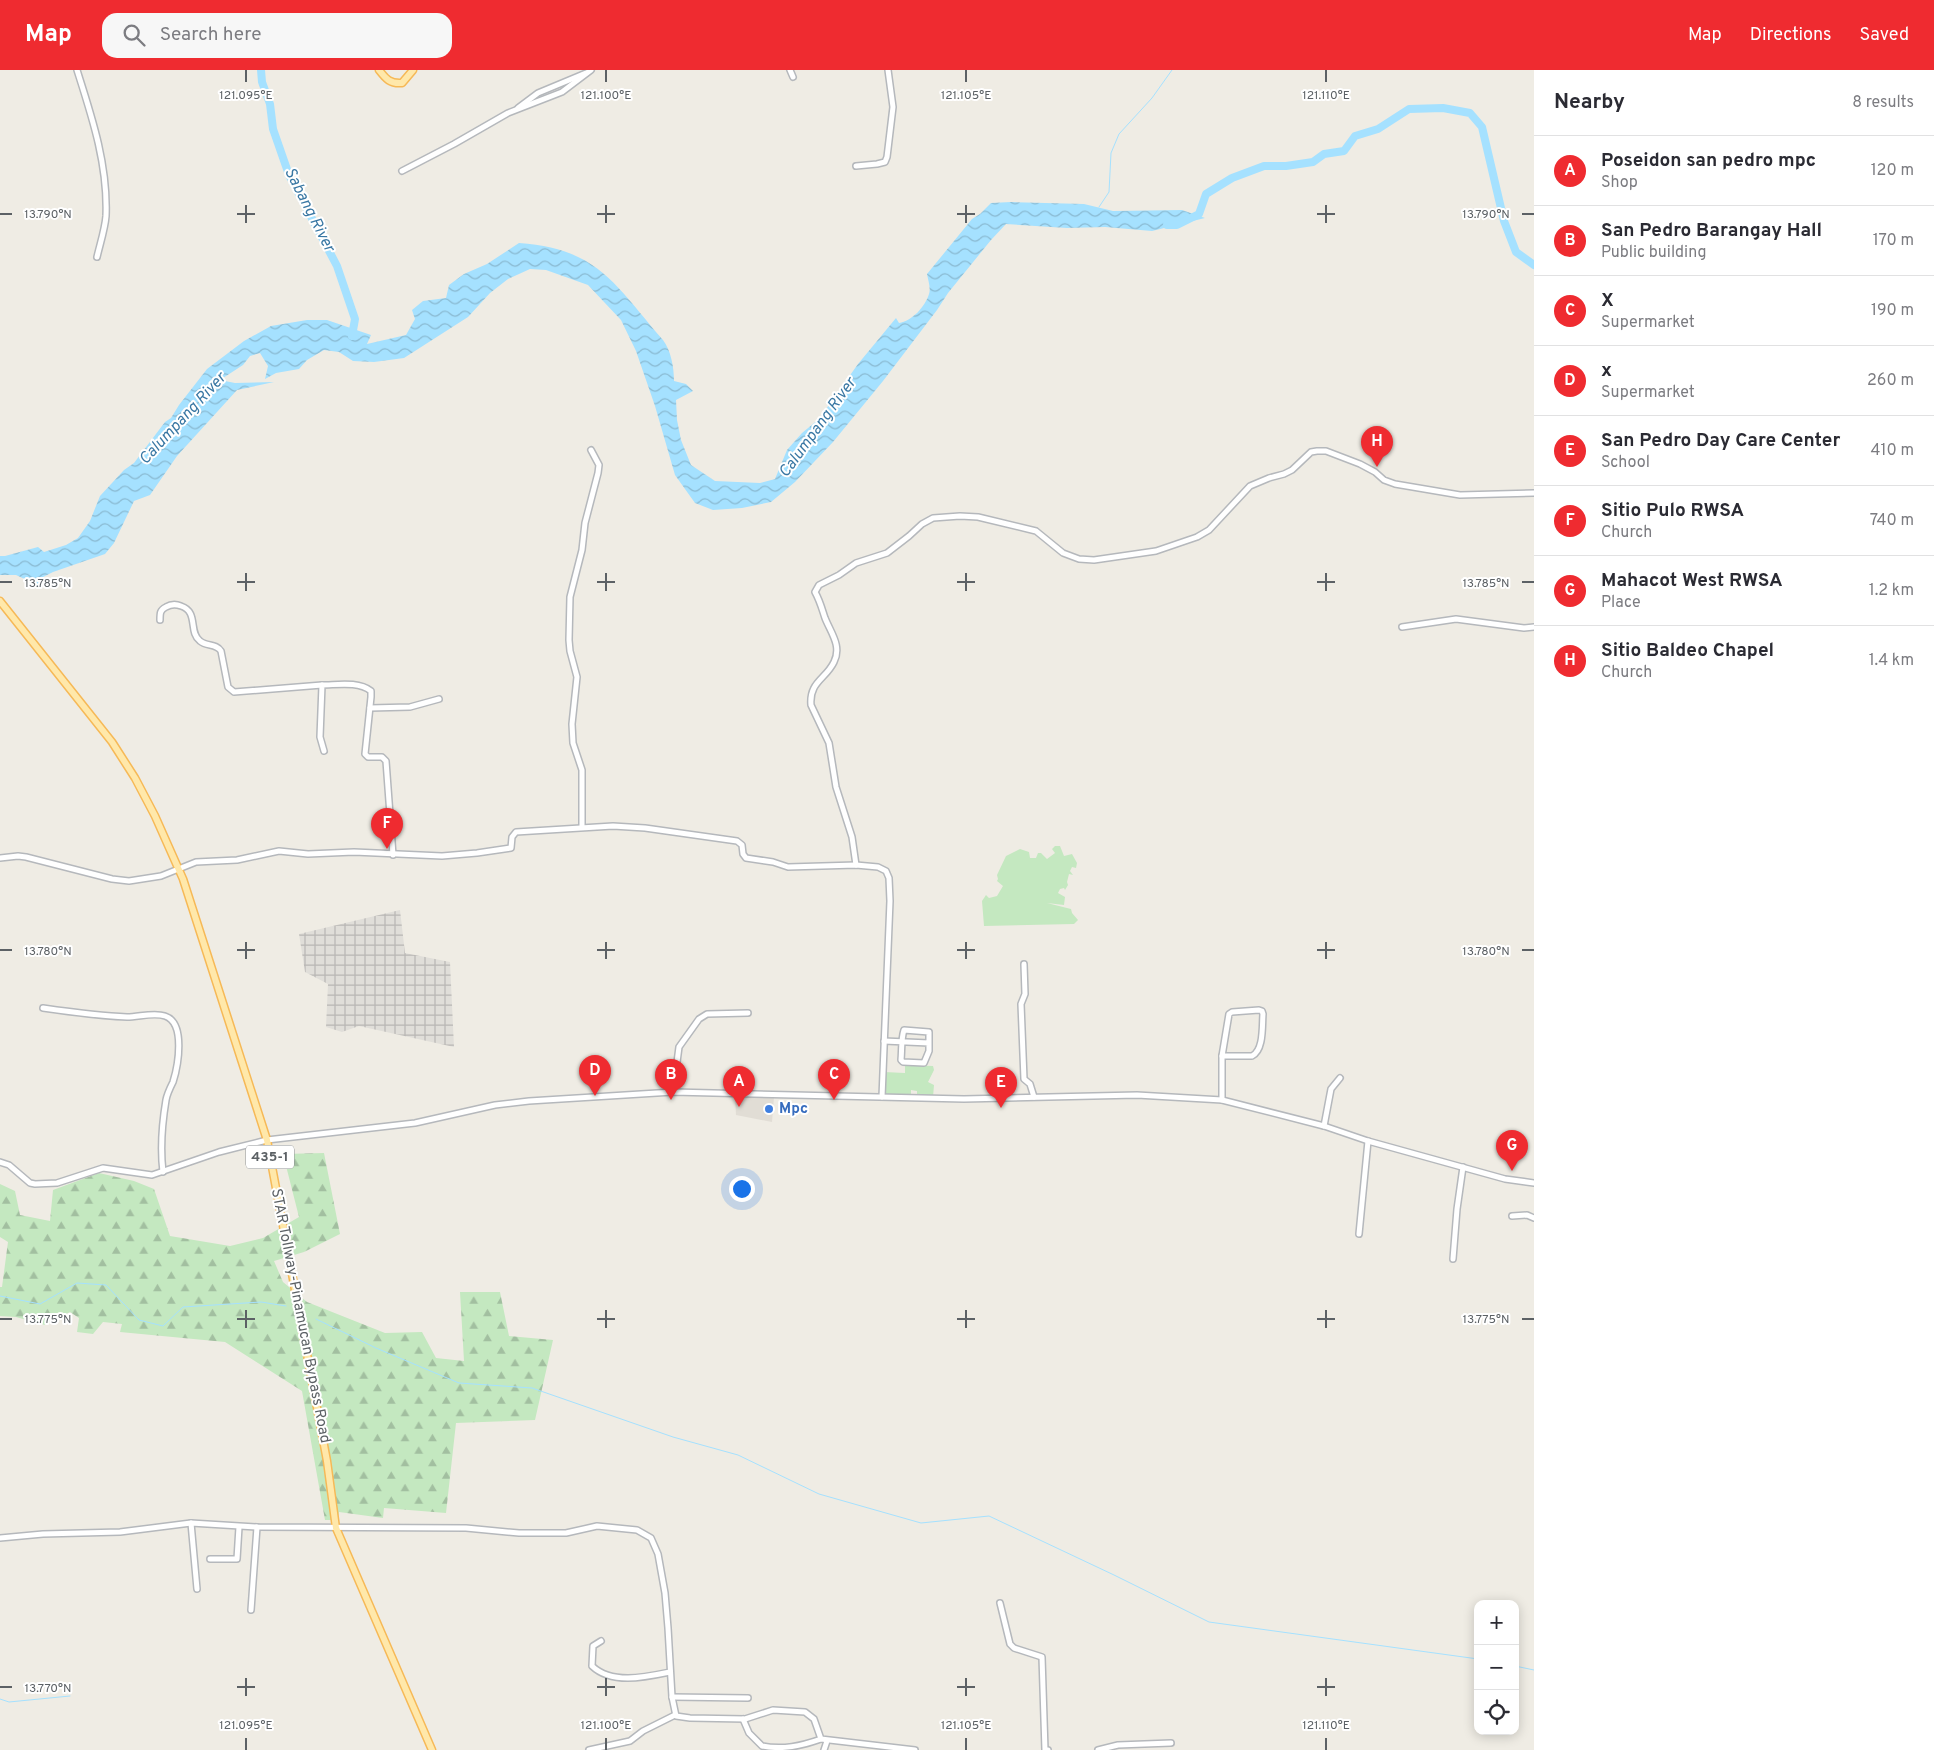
<!DOCTYPE html>
<meta charset="utf-8">
<style>
:root{--surface:#fff;--page:#f7f7f7;--text:#2b2b33;--muted:#7c7c81;--line:#e1e1e2;--accent:#ef2b30}
body{margin:0;font-family:Overpass,sans-serif;background:var(--page);color:var(--text)}
.controls{position:absolute;right:15px;bottom:15px;display:grid;overflow:hidden;border-radius:10px;box-shadow:0 2px 12px #0003}
.controls button{width:45px;height:45px;display:grid;place-items:center;padding:0;border:0;border-bottom:1px solid var(--line);background:var(--surface);color:var(--text);font:25px sans-serif}
.you{position:absolute;left:741px;top:1118px;width:18px;height:18px;margin:-12px;border:4px solid #fff;border-radius:50%;background:#1a73e8;box-shadow:0 0 0 8px #1a73e833}
.badge{display:grid;place-items:center;width:32px;height:32px;border-radius:50%;background:var(--accent);color:#fff;font-size:16px;font-weight:700}
.pin{position:absolute;translate:-50% -41px;filter:drop-shadow(0 1px 2px #0008)}
.pin::after{content:'';position:absolute;top:26px;width:18px;height:15px;background:inherit;clip-path:polygon(0 0,100% 0,50% 100%)}
.list{margin:0;padding:0;list-style:none}
h2{display:flex;justify-content:space-between;align-items:center;height:65px;margin:0;padding:0 20px;font-size:21px}
h2 small{font-size:16px;font-weight:400;color:var(--muted)}
.list li{display:grid;grid-template-columns:32px 1fr auto;gap:15px;align-items:center;box-sizing:border-box;height:70px;padding:0 20px;border-top:1px solid var(--line)}
.list b{display:block;font-size:19px;white-space:nowrap}
.list p{margin:0;font-size:16px;white-space:nowrap;color:var(--muted)}
.list em{font-size:16px;font-style:normal;color:var(--muted)}
.icon{flex:none;width:28px;height:28px;fill:none;stroke:currentColor;stroke-width:2;stroke-linecap:round;stroke-linejoin:round}
.map{position:relative;flex:none;width:1534px;height:1680px;overflow:hidden}
header{display:flex;align-items:center;gap:30px;box-sizing:border-box;height:70px;padding:0 25px;background:var(--accent);color:#fff}
header strong{font-size:24px}
nav{display:flex;gap:28px;margin-inline-start:auto;font-size:18px}
.search{width:350px;height:45px;background:var(--page);display:flex;align-items:center;gap:12px;box-sizing:border-box;padding:0 18px;border-radius:15px;color:var(--muted);font-size:19px}
main{display:flex}
aside{flex:1;background:var(--surface)}
.map>svg:first-child{display:block}
.industrial{fill:url(#industrial-grid)}
.education{fill:#e1ddd5}
.green{fill:#c4e8c0}
.forest{fill:url(#forest-firs)}
.water{fill:url(#water-waves)}
.lines{fill:none;stroke-linecap:round;stroke-linejoin:round}
.stream{stroke:#a5e1ff;stroke-width:1}
.river{stroke:#a5e1ff;stroke-width:8}
.minor-casing{stroke:#b5b8bc;stroke-width:8}
.major-casing{stroke:#f6b957;stroke-width:9}
.minor{stroke:#fff;stroke-width:5}
.major{stroke:#ffe8aa;stroke-width:6}
.ticks{fill:none;stroke:#5c6165;stroke-width:2}
.shop-dot{fill:#3f7fe0;stroke:#fff;stroke-width:2}
.labels{text-anchor:middle;dominant-baseline:central;stroke-width:4;stroke-linejoin:round;paint-order:stroke}
.shield{fill:#fff;stroke:#8d9093;stroke-width:1}
.shield-label{font-size:14px;font-weight:bold;fill:#5c6165}
.shop-label{font-size:15px;font-weight:bold;fill:#366cbe;stroke:#fff;text-anchor:start}
.street-label{font-size:15px;fill:#5c6165;stroke:#fff}
.water-label{font-size:16px;font-style:italic;fill:#3977a3;stroke:#fff}
.ticks-label{font-size:12px;text-anchor:middle;fill:#5c6165;stroke:#fff;stroke-width:4;stroke-linejoin:round;paint-order:stroke}
</style>
<header>
<strong>Map</strong>
<div class="search"><svg class="icon" aria-label="search" viewBox="0 0 24 24"><circle cx="10" cy="10" r="6"/><path d="M15 15l6 6"/></svg>Search here</div>
<nav><a>Map</a><a>Directions</a><a>Saved</a></nav>
</header>
<main>
<div class="map">
<svg width="1534" height="1680" viewBox="0 0 1534 1680">
<defs>
<pattern id="industrial-grid" width="8" height="8" patternUnits="userSpaceOnUse" patternTransform="scale(1.25)"><rect width="8" height="8" fill="#e0ded9"/><path d="M0 4h8M4 0v8" fill="none" stroke="#b9b7b4"/></pattern>
<pattern id="forest-firs" width="22" height="20" patternUnits="userSpaceOnUse" patternTransform="scale(1.25)"><rect width="22" height="20" fill="#c4e8c0"/><path d="M5 1l3.5 6h-7zM16 11l3.5 6h-7z" fill="#a2bfa0"/></pattern>
<pattern id="water-waves" width="16" height="10" patternUnits="userSpaceOnUse" patternTransform="scale(1.25)"><rect width="16" height="10" fill="#a5e1ff"/><path d="M0 5q4-4 8 0t8 0" fill="none" stroke="#8abad2"/></pattern>
</defs>
<rect width="100%" height="100%" fill="#efece4"/>
<polygon class="industrial" points="400,840 405,883 450,892 454,977 359,956 342,962 326,957 328,914 305,902 299,864"/>
<polygon class="education" points="735,1026 774,1027 772,1052 736,1045"/>
<g class="green">
<polygon points="1055,776 1060,776 1064,786 1072,784 1077,793 1076,798 1072,797 1070,801 1073,805 1069,804 1067,812 1068,815 1065,820 1064,818 1060,819 1058,823 1065,827 1064,835 1047,833 1071,839 1072,843 1078,850 1074,854 984,856 982,831 986,825 989,828 997,826 1003,816 997,811 998,809 997,805 1006,786 1020,779 1029,782 1030,788 1036,788 1038,783 1041,783 1047,789 1055,783 1052,779"/>
<polygon points="905,995 933,996 934,1000 928,1012 934,1015 933,1027 917,1026 917,1021 911,1020 911,1026 883,1025 884,1002 905,1003"/>
</g>
<polygon class="forest" points="324,1083 340,1164 304,1182 274,1191 283,1212 307,1232 385,1263 422,1262 436,1288 464,1291 460,1222 500,1222 509,1266 553,1270 535,1350 456,1353 446,1443 384,1438 383,1448 339,1442 338,1450 325,1450 302,1321 225,1272 120,1262 122,1254 103,1252 93,1264 77,1262 79,1248 70,1242 45,1255 16,1247 0,1246 0,1217 2,1217 8,1172 0,1167 0,1114 15,1121 20,1145 50,1151 53,1120 99,1103 134,1111 154,1119 170,1166 230,1176 263,1168 299,1147 283,1084"/>
<path class="water" d="M1011 132 1084 134 1113 141 1182 140 1205 148 1152 161 1105 157 1067 158 1006 154 991 170 948 223 937 240 883 311 833 372 795 412 771 432 742 438 713 440 695 433 675 405 655 336 636 281 621 250 588 215 546 200 530 199 508 209 490 223 468 247 404 288 374 292 353 291 339 282 324 280 307 290 299 299 276 303 265 309 268 296 260 283 250 286 243 295 220 310 235 313 274 312 237 320 177 386 150 425 134 431 114 473 105 484 53 502 41 508 43 515 28 518 29 511 16 505H0V486H5L38 477 44 482 66 475 78 468 90 451 100 426 124 400 134 393 165 352 171 348 179 335 207 299 244 271 271 256 307 250H327L371 265 367 274 406 265 415 249 412 240 423 231 446 228 449 215 464 204 487 194 519 173C598 178 616 216 663 270 671 281 674 297 674 311L686 314 693 321 676 330 677 350 681 370 691 395 715 411 760 413 775 409 787 380 802 363 819 349 858 294 896 248 899 253C912 251 925 237 929 224 931 218 928 210 927 204L972 149 980 144 991 133Z"/>
<g class="lines">
<g class="stream">
<polyline points="1099,137 1109,122 1111,83 1119,64 1152,28 1172,0"/>
<polyline points="0,1226 40,1234 77,1213 106,1215 139,1250 163,1256 183,1237 261,1232 286,1236"/>
<polyline points="316,1249 376,1278 459,1313 532,1318 673,1367 738,1385 819,1424 921,1453 989,1446 1114,1505 1209,1552 1478,1589"/>
<polyline points="1515,1596 1534,1600"/>
<polyline points="0,1629 9,1632 70,1626"/>
</g>
<g class="river">
<polyline points="261,0 262,12 270,34 273,59 289,105 337,196 355,249 352,266"/>
<polyline points="1167,155 1177,155 1199,144 1206,124 1232,108 1264,96 1286,96 1313,92 1324,84 1344,81 1355,66 1378,59 1409,39 1443,38 1470,43 1482,57 1504,151 1516,182 1534,195"/>
</g>
<defs>
<g id="minor">
<path d="M77 0C92 47 108 95 106 146 105 159 100 174 97 187"/>
<polyline points="790,0 793,7"/>
<polyline points="518,38 538,23 586,3"/>
<polyline points="856,96 877,94 885,92 887,87 893,37 888,0"/>
<polyline points="402,101 454,74 508,43 562,22 591,0"/>
<path d="M160 550C160 543 160 540 166 537 171 534 176 534 181 536 199 542 188 562 200 571 207 577 216 573 221 581L228 617 234 622 322 615"/>
<polyline points="1402,557 1456,549 1524,558 1534,557"/>
<polyline points="370,638 410,637 439,629"/>
<path d="M324 681 320 667 322 615C337 615 358 611 371 621V627L365 684 368 687H382L386 691 393 785"/>
<polyline points="582,757 582,700 573,673 572,654 577,607 570,581 569,570 570,527 582,480 585,453 598,403 599,395 591,380"/>
<polyline points="0,788 18,786 26,787 112,809 129,811 161,806 196,792 237,790 279,781 308,784 354,782 442,786 477,783 511,778 512,767 516,762 613,756 645,758 737,771 742,775 743,784 746,788 773,792 788,797 856,795 878,797 886,801 889,808 890,831 882,1027"/>
<path d="M856 795 852 767 836 717 829 673 811 635C809 612 826 609 834 592 842 576 831 563 825 548 822 539 820 531 815 522L819 515 839 505 856 493 887 483 909 466 922 454 933 448 960 446 978 447 1036 461 1063 483 1079 489 1094 490 1156 481 1197 467 1209 460 1250 416 1269 408 1284 404 1292 400 1311 382 1317 381H1326L1360 394 1375 402 1384 410 1395 414 1460 425 1534 423"/>
<polyline points="1024,894 1025,924 1021,934 1024,1009 1030,1014 1034,1027"/>
<path d="M43 938C71 942 99 946 127 947 139 947 154 942 165 946 186 953 178 996 173 1012 170 1018 167 1024 166 1030 162 1054 160 1078 163 1102"/>
<path d="M1259 940 1262 941 1263 944C1262 956 1264 980 1252 986H1222L1229 944 1232 942Z"/>
<path d="M884 971 929 973V981L924 993 903 992 901 990C902 980 901 969 904 960L929 962V973"/>
<polyline points="673,1022 679,977 699,949 707,944 748,943"/>
<polyline points="1222,1030 1222,986"/>
<polyline points="1324,1056 1331,1019 1340,1008"/>
<polyline points="0,1092 9,1095 30,1113 35,1114 57,1113 103,1098 152,1105 219,1082 267,1070 415,1053 495,1035 529,1031 673,1022 964,1029 1137,1025 1222,1030 1324,1056 1368,1071 1505,1109 1534,1113"/>
<polyline points="1512,1146 1527,1145 1534,1148"/>
<polyline points="1359,1164 1368,1071"/>
<polyline points="1453,1189 1457,1139 1463,1097"/>
<polyline points="191,1453 197,1519"/>
<polyline points="0,1468 43,1464 120,1462 191,1453 257,1457 466,1458 519,1463 566,1463 597,1456 637,1460 651,1468 658,1484 665,1523 668,1558 672,1627 676,1646 690,1648 745,1649 773,1640 805,1642 814,1649 821,1669 915,1680"/>
<polyline points="210,1489 237,1489 239,1457"/>
<polyline points="1000,1533 1010,1574 1014,1578 1042,1587 1045,1680 1048,1680"/>
<polyline points="251,1540 257,1457"/>
<path d="M601 1571 593 1576 592 1596C612 1615 646 1607 670 1602"/>
<polyline points="672,1627 748,1628"/>
<path d="M743 1649 749 1663 762 1676C783 1680 801 1676 821 1669"/>
<polyline points="589,1680 630,1671 643,1661 675,1645"/>
<polyline points="824,1680 827,1671"/>
<polyline points="1098,1680 1118,1675 1171,1673"/>
</g>
<g id="major">
<path d="M379 0C386 9 390 14 402 13L413 0"/>
<polyline points="0,531 112,672 135,708 155,746 183,809 267,1070 327,1391 336,1458 432,1680"/>
</g>
</defs>
<use href="#minor" class="minor-casing"/>
<use href="#major" class="major-casing"/>
<use href="#minor" class="minor"/>
<use href="#major" class="major"/>
</g>
<path class="ticks" d="M246 0V12M606 0V12M966 0V12M1326 0V12M246 135V153M606 135V153M966 135V153M1326 135V153M0 144H12M237 144H255M597 144H615M957 144H975M1317 144H1335M1522 144H1534M246 503V521M606 503V521M966 503V521M1326 503V521M0 512H12M237 512H255M597 512H615M957 512H975M1317 512H1335M1522 512H1534M246 872V889M606 872V889M966 872V889M1326 872V889M0 880H12M237 880H255M597 880H615M957 880H975M1317 880H1335M1522 880H1534M246 1240V1258M606 1240V1258M966 1240V1258M1326 1240V1258M0 1249H12M237 1249H255M597 1249H615M957 1249H975M1317 1249H1335M1522 1249H1534M246 1608V1626M606 1608V1626M966 1608V1626M1326 1608V1626M0 1617H12M237 1617H255M597 1617H615M957 1617H975M1317 1617H1335M246 1668V1680M606 1668V1680M966 1668V1680M1326 1668V1680"/>
<circle class="shop-dot" cx="769" cy="1039" r="5"/>
<g class="labels">
<rect class="shield" x="246" y="1075.5" width="48" height="23" rx="4"/>
<g class="shield-label">
<text x="270" y="1087">435-1</text>
</g>
<g class="shop-label">
<text x="779" y="1039">Mpc</text>
</g>
<g class="street-label">
<text transform="translate(300 1246) rotate(79)">STAR Tollway-Pinamucan Bypass Road</text>
</g>
<g class="water-label">
<text transform="translate(309 140) rotate(63)">Sabang River</text>
<text transform="translate(183 349) rotate(-47)">Calumpang River</text>
<text transform="translate(818 358) rotate(-54)">Calumpang River</text>
</g>
</g>
<g class="ticks-label">
<text x="246" y="29">121.095°E</text>
<text x="606" y="29">121.100°E</text>
<text x="966" y="29">121.105°E</text>
<text x="1326" y="29">121.110°E</text>
<text x="48" y="148">13.790°N</text>
<text x="1486" y="148">13.790°N</text>
<text x="48" y="517">13.785°N</text>
<text x="1486" y="517">13.785°N</text>
<text x="48" y="885">13.780°N</text>
<text x="1486" y="885">13.780°N</text>
<text x="48" y="1253">13.775°N</text>
<text x="1486" y="1253">13.775°N</text>
<text x="48" y="1622">13.770°N</text>
<text x="246" y="1659">121.095°E</text>
<text x="606" y="1659">121.100°E</text>
<text x="966" y="1659">121.105°E</text>
<text x="1326" y="1659">121.110°E</text>
</g>
</svg>
<div class="controls">
<button>+</button>
<button>−</button>
<button><svg class="icon" aria-label="locate" viewBox="0 0 24 24"><circle cx="12" cy="12" r="6"/><path d="M12 2v4M12 18v4M2 12h4M18 12h4"/></svg></button>
</div>
<div class="you"></div>
<div class="pin badge" style="left:739px;top:1037px">A</div>
<div class="pin badge" style="left:671px;top:1030px">B</div>
<div class="pin badge" style="left:834px;top:1030px">C</div>
<div class="pin badge" style="left:595px;top:1026px">D</div>
<div class="pin badge" style="left:1001px;top:1038px">E</div>
<div class="pin badge" style="left:387px;top:779px">F</div>
<div class="pin badge" style="left:1512px;top:1101px">G</div>
<div class="pin badge" style="left:1377px;top:397px">H</div>
</div>
<aside>
<h2>Nearby<small>8 results</small></h2>
<ul class="list">
<li><span class="badge">A</span><div><b>Poseidon san pedro mpc</b><p>Shop</p></div><em>120 m</em></li>
<li><span class="badge">B</span><div><b>San Pedro Barangay Hall</b><p>Public building</p></div><em>170 m</em></li>
<li><span class="badge">C</span><div><b>X</b><p>Supermarket</p></div><em>190 m</em></li>
<li><span class="badge">D</span><div><b>x</b><p>Supermarket</p></div><em>260 m</em></li>
<li><span class="badge">E</span><div><b>San Pedro Day Care Center</b><p>School</p></div><em>410 m</em></li>
<li><span class="badge">F</span><div><b>Sitio Pulo RWSA</b><p>Church</p></div><em>740 m</em></li>
<li><span class="badge">G</span><div><b>Mahacot West RWSA</b><p>Place</p></div><em>1.2 km</em></li>
<li><span class="badge">H</span><div><b>Sitio Baldeo Chapel</b><p>Church</p></div><em>1.4 km</em></li>
</ul>
</aside>
</main>
